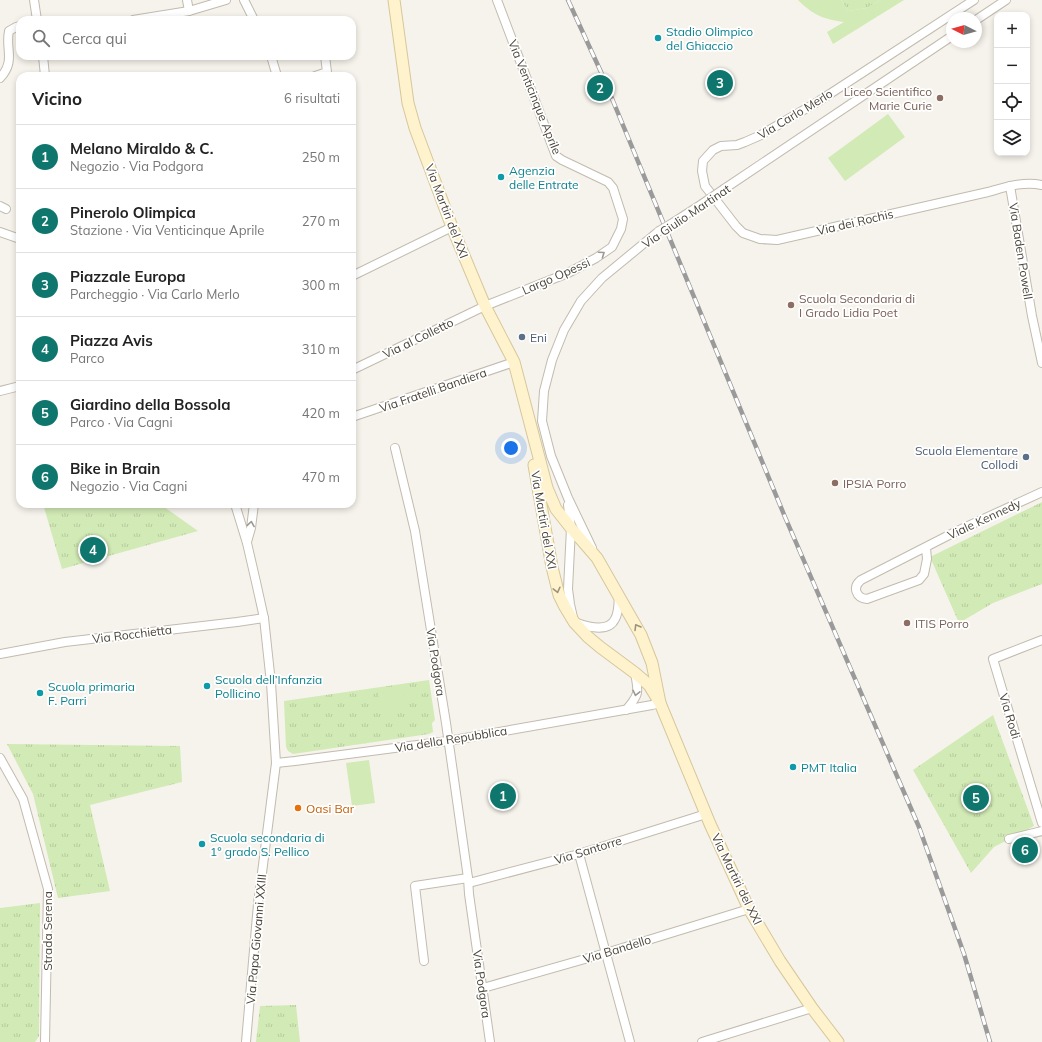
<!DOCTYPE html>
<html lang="it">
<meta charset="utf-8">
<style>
:root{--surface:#fff;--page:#f2f2f2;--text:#222;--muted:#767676;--line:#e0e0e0;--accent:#0f766e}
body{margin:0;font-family:Mulish,sans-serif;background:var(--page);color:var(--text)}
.controls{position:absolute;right:12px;top:12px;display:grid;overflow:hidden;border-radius:8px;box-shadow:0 2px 6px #0003}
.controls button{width:36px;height:36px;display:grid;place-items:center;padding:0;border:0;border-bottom:1px solid var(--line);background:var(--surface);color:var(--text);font:20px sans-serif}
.compass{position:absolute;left:946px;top:12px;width:36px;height:36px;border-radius:50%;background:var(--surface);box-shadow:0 2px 6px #0003;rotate:276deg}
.you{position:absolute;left:511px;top:448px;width:14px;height:14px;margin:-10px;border:3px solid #fff;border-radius:50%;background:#1a73e8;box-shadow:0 0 0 6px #1a73e833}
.badge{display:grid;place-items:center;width:26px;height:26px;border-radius:50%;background:var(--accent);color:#fff;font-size:13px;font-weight:700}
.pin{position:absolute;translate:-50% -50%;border:2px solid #fff;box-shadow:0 1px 4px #0006}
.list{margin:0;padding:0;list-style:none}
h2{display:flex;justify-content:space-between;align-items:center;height:52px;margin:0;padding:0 16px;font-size:17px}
h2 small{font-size:13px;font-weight:400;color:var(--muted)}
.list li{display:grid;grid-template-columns:26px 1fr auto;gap:12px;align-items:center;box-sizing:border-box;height:64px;padding:0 16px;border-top:1px solid var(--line)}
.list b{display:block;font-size:15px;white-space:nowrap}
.list p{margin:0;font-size:13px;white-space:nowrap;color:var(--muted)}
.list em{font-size:13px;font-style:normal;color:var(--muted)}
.icon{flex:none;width:22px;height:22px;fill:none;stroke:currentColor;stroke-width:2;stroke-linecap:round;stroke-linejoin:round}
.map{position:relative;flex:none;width:1042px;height:1042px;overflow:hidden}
.search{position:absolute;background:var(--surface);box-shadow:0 2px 6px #0003;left:16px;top:16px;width:340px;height:44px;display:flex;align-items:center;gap:10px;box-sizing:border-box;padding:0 14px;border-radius:12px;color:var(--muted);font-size:15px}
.panel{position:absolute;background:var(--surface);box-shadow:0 2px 6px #0003;left:16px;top:72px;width:340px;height:436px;border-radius:12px}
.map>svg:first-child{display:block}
.grass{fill:url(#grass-tufts)}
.pitch{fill:#d2eab5}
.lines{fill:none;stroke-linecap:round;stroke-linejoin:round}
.street-casing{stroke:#c2bbae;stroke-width:10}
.secondary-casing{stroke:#d6c79b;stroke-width:13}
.street{stroke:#fff;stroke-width:8}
.secondary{stroke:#fff3cd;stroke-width:11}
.rail-casing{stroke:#9a9a9a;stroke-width:4.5}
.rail{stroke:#fff;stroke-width:3;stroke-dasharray:9;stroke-linecap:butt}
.street-bridge-casing{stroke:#c2bbae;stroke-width:10;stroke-linecap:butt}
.street-bridge{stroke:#fff;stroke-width:8}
.oneway{stroke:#9c9892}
.oneway2{stroke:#9c937c}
.culture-dot{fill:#0f9aa8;stroke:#fff;stroke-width:1.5}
.education-dot{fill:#8d6e63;stroke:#fff;stroke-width:1.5}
.service-dot{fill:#5c6f8a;stroke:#fff;stroke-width:1.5}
.food-dot{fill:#e8710a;stroke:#fff;stroke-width:1.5}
.labels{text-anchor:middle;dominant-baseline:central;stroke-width:3.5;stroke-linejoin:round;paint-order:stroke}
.culture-label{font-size:12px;fill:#0d838f;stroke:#fff;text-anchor:start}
.education-label{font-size:12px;fill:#785e54;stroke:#fff;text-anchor:start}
.street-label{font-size:12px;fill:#4b4439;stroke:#fff}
.service-label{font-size:12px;fill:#4e5e75;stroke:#fff;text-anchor:start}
.food-label{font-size:12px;fill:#c56008;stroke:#fff;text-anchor:start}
</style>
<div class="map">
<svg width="1042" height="1042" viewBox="0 0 1042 1042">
<defs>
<pattern id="grass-tufts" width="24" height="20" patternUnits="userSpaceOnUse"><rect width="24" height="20" fill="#d2eab5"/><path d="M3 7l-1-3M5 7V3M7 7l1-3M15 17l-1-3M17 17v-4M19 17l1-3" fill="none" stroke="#b6ca9c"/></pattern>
</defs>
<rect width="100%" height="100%" fill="#f6f3ec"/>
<g class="grass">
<polygon points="841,0 881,0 867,8 848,11"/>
<polygon points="1042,502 1042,584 993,603 959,623 930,557"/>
<polygon points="43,504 160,504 198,531 62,569"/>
<polygon points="429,680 435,720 432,723 433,732 429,734 293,754 288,751 286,747 284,701"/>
<polygon points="993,715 1034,826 994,847 971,873 913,770"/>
<polygon points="7,744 180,746 182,782 90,805 110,891 58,898 33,794"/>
<polygon points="40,903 39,1036 35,1042 0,1042 0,908"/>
<polygon points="296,1005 300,1042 256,1042 260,1006"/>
</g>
<g class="pitch">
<path d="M798 0H841L848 11 867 8 881 0H904L833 44 827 32 844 22C823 19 813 15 798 0Z"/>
<polygon points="888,114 905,137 845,181 828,158"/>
<polygon points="404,691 406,708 380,711 378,694"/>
<polygon points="369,760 375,803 352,806 346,763"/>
</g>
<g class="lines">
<defs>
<g id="street">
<polyline points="34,0 37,20"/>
<polyline points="187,0 189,11"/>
<polyline points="244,0 254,20"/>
<path d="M974 0 819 101 761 135 745 142 737 145 721 146 713 150 703 161 702 171 705 186 736 226 743 233 760 239 777 240 988 192C1006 187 1023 181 1042 185"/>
<polyline points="133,20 189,11 226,0"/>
<polyline points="976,20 1006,0"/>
<polyline points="43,56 45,76"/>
<polyline points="271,56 277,76"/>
<polyline points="315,76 327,72 325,56"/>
<path d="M0 78C16 61 5 49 9 31L16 27 20 26"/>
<polyline points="1010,186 1032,316 1042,363"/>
<polyline points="724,189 952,36"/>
<polyline points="0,206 6,209"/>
<polyline points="671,224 702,204"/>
<polyline points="0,232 20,239"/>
<polyline points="352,276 452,227"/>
<polyline points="352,370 485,306 568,273 596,258 612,247 621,229 623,219 613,188 608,182 562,160 556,156 497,0"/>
<polyline points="0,391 20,386"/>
<polyline points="352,417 514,362"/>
<polyline points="395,448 415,531 446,723 468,878 469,894 490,1042"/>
<polyline points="235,504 247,543 256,582 264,618 271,683 276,763 258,904 246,1042"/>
<path d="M568 505 571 528 568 589 570 604 574 622C585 626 608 634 615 619 619 612 618 605 619 597"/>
<polyline points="247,542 251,528 254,504"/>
<polyline points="592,548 568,498 551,456 542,421 544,391 552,360 564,330 581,301 602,278 659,231"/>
<path d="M926 548 927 559 924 574 919 580 867 599C856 598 852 587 861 580L955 532 1042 492"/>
<polyline points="1042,640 993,659 1042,823"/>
<polyline points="0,654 65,642 237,622 264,618"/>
<path d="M626 710C639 695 639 693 635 673"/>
<polyline points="0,758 23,799 48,889 45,1042"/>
<polyline points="276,763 295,761 448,741 652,705 660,703"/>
<polyline points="1009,839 1042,831"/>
<polyline points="579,854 630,1042"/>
<polyline points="469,883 579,854 706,814"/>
<polyline points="424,961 415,886 468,878"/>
<polyline points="483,988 606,953 749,909"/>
<polyline points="702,1042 812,1008"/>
</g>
<g id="secondary">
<polyline points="394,0 408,103 415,128 452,227 485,306 514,362 547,488 556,509 571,528 597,558 641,635 652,663 660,703"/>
<polyline points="534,465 552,567 559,595 565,607 574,622 588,637 600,647 635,673 649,685 660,703 710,824 749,909 780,961 812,1008 838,1042"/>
</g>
</defs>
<use href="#street" class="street-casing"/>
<use href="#secondary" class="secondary-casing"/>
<use href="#street" class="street"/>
<use href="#secondary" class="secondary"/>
<defs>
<polyline id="rail" points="568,0 601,72 785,517 919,827 964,954 990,1042"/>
</defs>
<use href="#rail" class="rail-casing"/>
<use href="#rail" class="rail"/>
<defs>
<g id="street-bridge">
<polyline points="702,204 724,189"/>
<polyline points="659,231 671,224"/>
</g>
</defs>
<use href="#street-bridge" class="street-bridge-casing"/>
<use href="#street-bridge" class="street-bridge"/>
</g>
<defs><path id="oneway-chevron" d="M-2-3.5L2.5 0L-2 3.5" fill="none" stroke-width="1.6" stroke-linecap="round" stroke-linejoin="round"/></defs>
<g class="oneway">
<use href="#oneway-chevron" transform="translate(602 254) rotate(-35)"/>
<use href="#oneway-chevron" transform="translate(251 524) rotate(-81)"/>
<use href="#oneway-chevron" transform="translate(636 693) rotate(103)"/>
</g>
<g class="oneway2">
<use href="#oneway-chevron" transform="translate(557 590) rotate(76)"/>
<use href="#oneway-chevron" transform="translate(637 627) rotate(-121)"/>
</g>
<g class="culture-dot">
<circle cx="658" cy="38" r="4"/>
<circle cx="501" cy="177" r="4"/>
<circle cx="207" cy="686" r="4"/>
<circle cx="40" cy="693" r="4"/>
<circle cx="793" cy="767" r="4"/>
<circle cx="202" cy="844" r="4"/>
</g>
<g class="education-dot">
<circle cx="940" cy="98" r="4"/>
<circle cx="791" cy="305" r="4"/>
<circle cx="835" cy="483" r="4"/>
<circle cx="907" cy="623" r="4"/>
</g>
<g class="service-dot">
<circle cx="522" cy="337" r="4"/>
<circle cx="1026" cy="457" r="4"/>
</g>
<circle class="food-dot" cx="298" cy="808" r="4"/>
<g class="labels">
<g class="culture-label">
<text x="666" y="31">Stadio Olimpico<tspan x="666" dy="14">del Ghiaccio</tspan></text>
<text x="509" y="170">Agenzia<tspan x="509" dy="14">delle Entrate</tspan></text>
<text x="215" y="679">Scuola dell’Infanzia<tspan x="215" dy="14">Pollicino</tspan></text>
<text x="48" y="686">Scuola primaria<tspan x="48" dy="14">F. Parri</tspan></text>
<text x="801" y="767">PMT Italia</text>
<text x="210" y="837">Scuola secondaria di<tspan x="210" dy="14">1° grado S. Pellico</tspan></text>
</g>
<g class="education-label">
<text x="932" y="91" text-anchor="end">Liceo Scientifico<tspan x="932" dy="14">Marie Curie</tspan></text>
<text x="799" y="298">Scuola Secondaria di<tspan x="799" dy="14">I Grado Lidia Poet</tspan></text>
<text x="843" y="483">IPSIA Porro</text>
<text x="915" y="623">ITIS Porro</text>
</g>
<g class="street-label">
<text transform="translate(535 97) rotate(68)">Via Venticinque Aprile</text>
<text transform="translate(795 114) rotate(-31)">Via Carlo Merlo</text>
<text transform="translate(447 211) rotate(69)">Via Martiri del XXI</text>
<text transform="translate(686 216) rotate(-34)">Via Giulio Martinat</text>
<text transform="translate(855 222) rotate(-13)">Via dei Rochis</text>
<text transform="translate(1021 251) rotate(81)">Via Baden Powell</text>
<text transform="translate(556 276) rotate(-24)">Largo Opessi</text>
<text transform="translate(418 338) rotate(-26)">Via al Colletto</text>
<text transform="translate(433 390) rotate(-19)">Via Fratelli Bandiera</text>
<text transform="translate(984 519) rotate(-25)">Viale Kennedy</text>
<text transform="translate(544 520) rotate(80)">Via Martiri del XXI</text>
<text transform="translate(132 634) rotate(-7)">Via Rocchietta</text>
<text transform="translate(436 662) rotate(81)">Via Podgora</text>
<text transform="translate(1010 716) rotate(73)">Via Rodi</text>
<text transform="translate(451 739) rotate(-9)">Via della Repubblica</text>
<text transform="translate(588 850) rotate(-17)">Via Santorre</text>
<text transform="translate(737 879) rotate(64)">Via Martiri del XXI</text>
<text transform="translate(47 931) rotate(-90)">Strada Serena</text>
<text transform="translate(256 939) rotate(-85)">Via Papa Giovanni XXIII</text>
<text transform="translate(617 949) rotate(-17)">Via Bandello</text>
<text transform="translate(482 984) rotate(82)">Via Podgora</text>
</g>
<g class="service-label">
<text x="530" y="337">Eni</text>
<text x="1018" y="450" text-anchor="end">Scuola Elementare<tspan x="1018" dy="14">Collodi</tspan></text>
</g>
<g class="food-label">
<text x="306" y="808">Oasi Bar</text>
</g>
</g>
</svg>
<div class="controls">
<button>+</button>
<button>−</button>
<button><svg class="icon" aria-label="locate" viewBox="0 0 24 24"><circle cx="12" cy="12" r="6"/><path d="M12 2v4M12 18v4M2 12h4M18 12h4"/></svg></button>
<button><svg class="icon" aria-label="layers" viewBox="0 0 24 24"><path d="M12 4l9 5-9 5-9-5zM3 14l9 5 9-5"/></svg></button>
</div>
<svg class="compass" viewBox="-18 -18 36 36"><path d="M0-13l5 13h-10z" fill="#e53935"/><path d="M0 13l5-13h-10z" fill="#767676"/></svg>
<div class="you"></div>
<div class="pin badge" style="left:503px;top:796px">1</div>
<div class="pin badge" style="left:600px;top:88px">2</div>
<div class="pin badge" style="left:720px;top:83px">3</div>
<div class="pin badge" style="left:93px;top:550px">4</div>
<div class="pin badge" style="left:976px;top:798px">5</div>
<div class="pin badge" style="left:1025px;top:850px">6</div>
<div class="search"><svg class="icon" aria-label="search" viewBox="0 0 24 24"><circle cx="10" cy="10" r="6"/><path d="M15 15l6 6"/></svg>Cerca qui</div>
<section class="panel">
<h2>Vicino<small>6 risultati</small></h2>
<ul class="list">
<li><span class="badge">1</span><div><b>Melano Miraldo &amp; C.</b><p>Negozio · Via Podgora</p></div><em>250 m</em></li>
<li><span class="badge">2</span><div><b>Pinerolo Olimpica</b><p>Stazione · Via Venticinque Aprile</p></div><em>270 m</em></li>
<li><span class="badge">3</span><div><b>Piazzale Europa</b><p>Parcheggio · Via Carlo Merlo</p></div><em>300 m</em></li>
<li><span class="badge">4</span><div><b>Piazza Avis</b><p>Parco</p></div><em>310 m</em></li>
<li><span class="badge">5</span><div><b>Giardino della Bossola</b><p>Parco · Via Cagni</p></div><em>420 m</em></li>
<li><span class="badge">6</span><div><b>Bike in Brain</b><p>Negozio · Via Cagni</p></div><em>470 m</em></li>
</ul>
</section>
</div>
